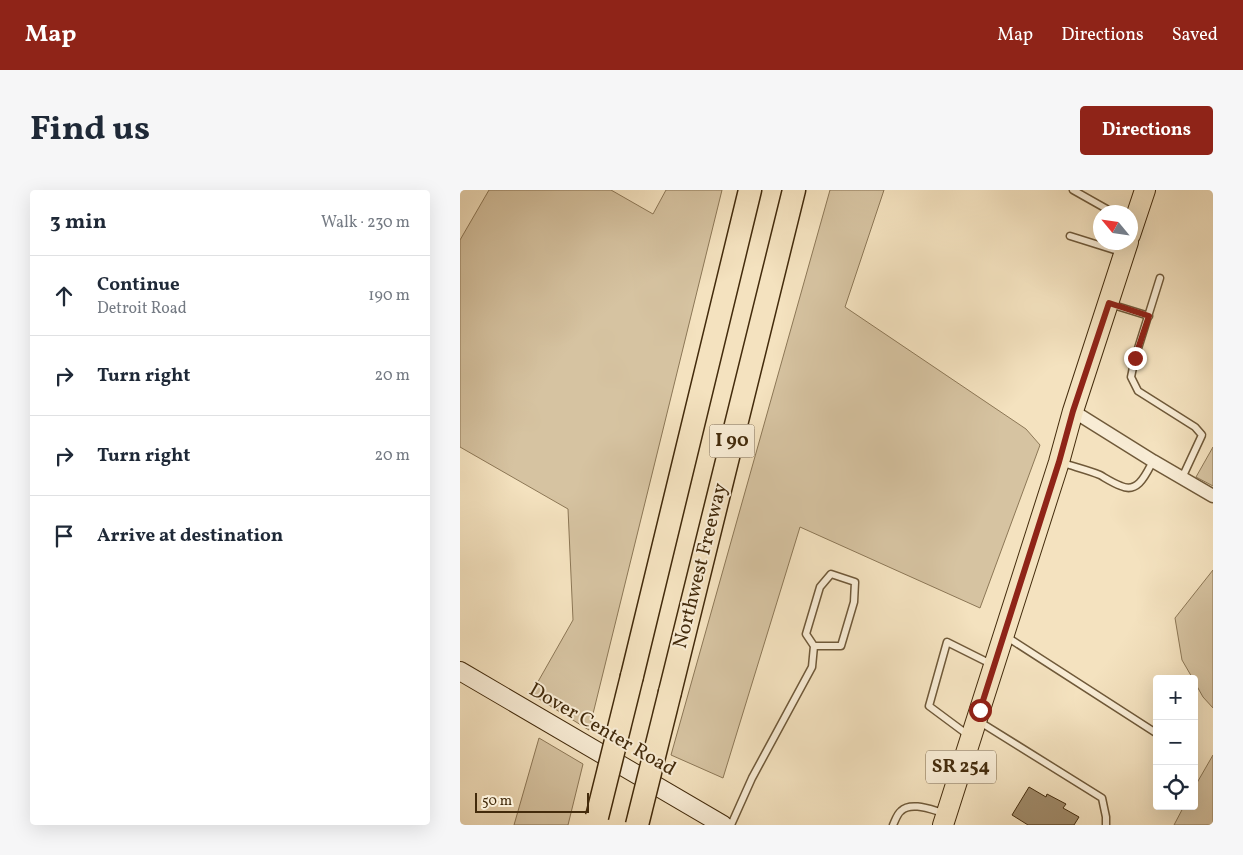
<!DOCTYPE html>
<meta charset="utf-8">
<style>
:root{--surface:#fff;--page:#f6f6f7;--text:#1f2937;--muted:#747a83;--line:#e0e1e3;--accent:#8f2418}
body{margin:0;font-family:Vollkorn,serif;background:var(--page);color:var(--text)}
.controls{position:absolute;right:15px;bottom:15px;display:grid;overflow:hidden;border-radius:5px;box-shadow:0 5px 20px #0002}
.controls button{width:45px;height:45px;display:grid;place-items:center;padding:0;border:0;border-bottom:1px solid var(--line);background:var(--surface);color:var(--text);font:25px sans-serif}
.compass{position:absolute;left:633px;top:15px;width:45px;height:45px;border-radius:50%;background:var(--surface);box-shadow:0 5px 20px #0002;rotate:299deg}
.scale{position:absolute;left:15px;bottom:12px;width:114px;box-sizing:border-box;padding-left:5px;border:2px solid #432b0c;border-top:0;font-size:14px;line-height:18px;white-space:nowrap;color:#432b0c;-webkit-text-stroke:4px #f8ecd5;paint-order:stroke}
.stop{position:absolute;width:15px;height:15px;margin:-11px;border:4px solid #8f2418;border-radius:50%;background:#fff}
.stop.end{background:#8f2418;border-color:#fff;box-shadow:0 1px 5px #0008}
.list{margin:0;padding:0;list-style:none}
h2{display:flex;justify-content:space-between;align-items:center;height:65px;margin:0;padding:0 20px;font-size:21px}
h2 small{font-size:16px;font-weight:400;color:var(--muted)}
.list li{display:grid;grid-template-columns:32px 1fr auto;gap:15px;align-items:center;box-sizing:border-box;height:80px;padding:0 20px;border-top:1px solid var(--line)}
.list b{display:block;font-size:19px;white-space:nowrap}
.list p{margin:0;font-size:16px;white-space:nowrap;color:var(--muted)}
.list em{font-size:16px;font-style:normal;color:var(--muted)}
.icon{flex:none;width:28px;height:28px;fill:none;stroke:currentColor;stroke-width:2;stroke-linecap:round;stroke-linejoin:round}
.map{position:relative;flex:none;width:753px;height:635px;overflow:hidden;border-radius:5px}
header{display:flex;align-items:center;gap:30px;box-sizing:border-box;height:70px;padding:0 25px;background:var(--accent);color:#fff}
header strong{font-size:24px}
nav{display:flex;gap:28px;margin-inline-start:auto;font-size:18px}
.intro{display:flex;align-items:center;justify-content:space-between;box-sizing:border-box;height:120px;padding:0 30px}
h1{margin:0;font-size:35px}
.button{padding:12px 22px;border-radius:5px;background:var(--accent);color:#fff;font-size:18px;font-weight:700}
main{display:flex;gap:30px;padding:0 30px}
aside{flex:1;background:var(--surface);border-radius:5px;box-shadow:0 5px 20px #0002}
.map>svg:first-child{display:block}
.green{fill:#d6c3a1;stroke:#8c7756}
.building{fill:#9f8a69;stroke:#432b0c}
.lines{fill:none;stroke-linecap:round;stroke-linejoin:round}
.lane-casing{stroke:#6f5939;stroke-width:9}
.street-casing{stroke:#6f5939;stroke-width:15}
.secondary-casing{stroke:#432b0c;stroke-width:20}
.primary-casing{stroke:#432b0c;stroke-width:22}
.highway-casing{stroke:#432b0c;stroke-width:25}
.lane{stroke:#f8ecd5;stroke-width:6}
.street{stroke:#f8ecd5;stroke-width:12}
.secondary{stroke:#f8ecd5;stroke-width:18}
.primary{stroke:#f4e2bf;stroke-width:20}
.highway{stroke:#f4e2bf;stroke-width:22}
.highway-bridge-casing{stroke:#432b0c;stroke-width:25;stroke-linecap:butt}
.highway-bridge{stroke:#f4e2bf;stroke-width:22}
.route{stroke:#8f2418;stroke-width:6}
.labels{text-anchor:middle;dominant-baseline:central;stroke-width:4;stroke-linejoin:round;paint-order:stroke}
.shield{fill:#f8ecd5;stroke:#796548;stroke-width:1}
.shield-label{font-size:19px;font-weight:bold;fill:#432b0c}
.street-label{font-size:20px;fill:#432b0c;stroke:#f8ecd5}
</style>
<header>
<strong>Map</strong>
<nav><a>Map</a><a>Directions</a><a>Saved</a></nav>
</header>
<div class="intro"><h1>Find us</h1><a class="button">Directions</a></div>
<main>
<aside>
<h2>3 min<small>Walk · 230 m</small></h2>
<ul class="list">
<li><svg class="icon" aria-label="ahead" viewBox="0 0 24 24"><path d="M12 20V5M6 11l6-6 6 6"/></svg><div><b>Continue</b><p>Detroit Road</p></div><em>190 m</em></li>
<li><svg class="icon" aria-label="right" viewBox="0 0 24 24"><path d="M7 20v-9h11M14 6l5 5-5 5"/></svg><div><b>Turn right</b></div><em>20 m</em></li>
<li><svg class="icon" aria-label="right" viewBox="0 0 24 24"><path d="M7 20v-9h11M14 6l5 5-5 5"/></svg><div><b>Turn right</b></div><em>20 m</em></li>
<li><svg class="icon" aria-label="arrive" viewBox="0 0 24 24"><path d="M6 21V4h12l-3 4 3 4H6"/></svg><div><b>Arrive at destination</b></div></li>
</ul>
</aside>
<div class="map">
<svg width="753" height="635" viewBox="0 0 753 635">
<rect width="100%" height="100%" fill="#f4e2bf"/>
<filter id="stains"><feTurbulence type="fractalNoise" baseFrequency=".004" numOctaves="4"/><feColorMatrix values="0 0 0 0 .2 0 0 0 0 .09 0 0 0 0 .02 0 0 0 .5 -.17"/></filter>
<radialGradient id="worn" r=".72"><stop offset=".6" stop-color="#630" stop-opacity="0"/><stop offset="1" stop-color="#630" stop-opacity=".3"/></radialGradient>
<g class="green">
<polygon points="29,0 151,0 193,24 206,0 262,0 129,540 71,504 113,430 108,319 0,257 0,50"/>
<polygon points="370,0 424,0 385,117 566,239 580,255 520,418 340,337 263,588 211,565"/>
<polygon points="753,257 753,296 736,287"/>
<polygon points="753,380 753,518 743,507 734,491 734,489 733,489 722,470 715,428"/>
<polygon points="79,548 123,574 108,635 54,635"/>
<polygon points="753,565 753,635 714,635 724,616 734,616 734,598"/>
</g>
<polygon class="building" points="569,597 586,607 587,604 606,614 603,618 619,627 614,635 568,635 552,625"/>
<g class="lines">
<defs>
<g id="lane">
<polyline points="613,0 652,22"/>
<polyline points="610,46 661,62"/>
<polyline points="700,88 675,168 671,187 678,201 735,237 742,245 722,288"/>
<polyline points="650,114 689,126"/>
<path d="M603 273C615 277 628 280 640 285 647 289 653 293 661 296 678 304 686 284 693 271"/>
<polyline points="547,447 696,543"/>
<polyline points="520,532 642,608 646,627 646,635"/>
<polyline points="508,545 469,516 487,452 531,474"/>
<polyline points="271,635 292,588 352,477 354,456 346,444 360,397 371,384 395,392 394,412 381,456 354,456"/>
<path d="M433 635C435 631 437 624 441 621 451 611 472 620 484 623"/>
</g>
<polyline id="street" points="613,221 693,271 753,306"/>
<polyline id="secondary" points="0,481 263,635"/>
<g id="primary">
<polyline points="670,45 685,0"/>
<polyline points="483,635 599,272 613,221 668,52"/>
</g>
<g id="highway">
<polyline points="172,486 290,0"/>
<polyline points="210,502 334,0"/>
</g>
</defs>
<use href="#lane" class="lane-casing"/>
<use href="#street" class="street-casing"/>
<use href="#secondary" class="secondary-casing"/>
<use href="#primary" class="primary-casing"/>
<use href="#highway" class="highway-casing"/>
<use href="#lane" class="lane"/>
<use href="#street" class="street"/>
<use href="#secondary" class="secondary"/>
<use href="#primary" class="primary"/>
<use href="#highway" class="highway"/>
<defs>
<g id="highway-bridge">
<polyline points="137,627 172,486"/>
<polyline points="177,635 210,502"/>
</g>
</defs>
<use href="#highway-bridge" class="highway-bridge-casing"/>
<use href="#highway-bridge" class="highway-bridge"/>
</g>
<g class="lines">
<polyline class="route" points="520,520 599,272 613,221 649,113 689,126 675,168"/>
</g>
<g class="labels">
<g class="shield">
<rect x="249.5" y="234.5" width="45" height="33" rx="4"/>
<rect x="466" y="560.5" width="70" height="33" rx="4"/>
</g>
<g class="shield-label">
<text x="272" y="251">I 90</text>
<text x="501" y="577">SR 254</text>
</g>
<g class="street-label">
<text transform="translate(241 376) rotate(-76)">Northwest Freeway</text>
<text transform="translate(142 540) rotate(30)">Dover Center Road</text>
</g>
</g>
<rect width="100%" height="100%" filter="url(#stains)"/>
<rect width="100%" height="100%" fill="url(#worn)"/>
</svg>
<div class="controls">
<button>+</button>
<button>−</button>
<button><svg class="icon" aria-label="locate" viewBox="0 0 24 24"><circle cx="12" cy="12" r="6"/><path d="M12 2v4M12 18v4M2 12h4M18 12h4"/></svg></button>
</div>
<svg class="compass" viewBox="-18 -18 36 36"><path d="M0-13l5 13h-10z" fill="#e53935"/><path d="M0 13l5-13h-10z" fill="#747a83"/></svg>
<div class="scale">50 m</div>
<div class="stop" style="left:520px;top:520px"></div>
<div class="stop end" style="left:675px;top:168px"></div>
</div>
</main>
